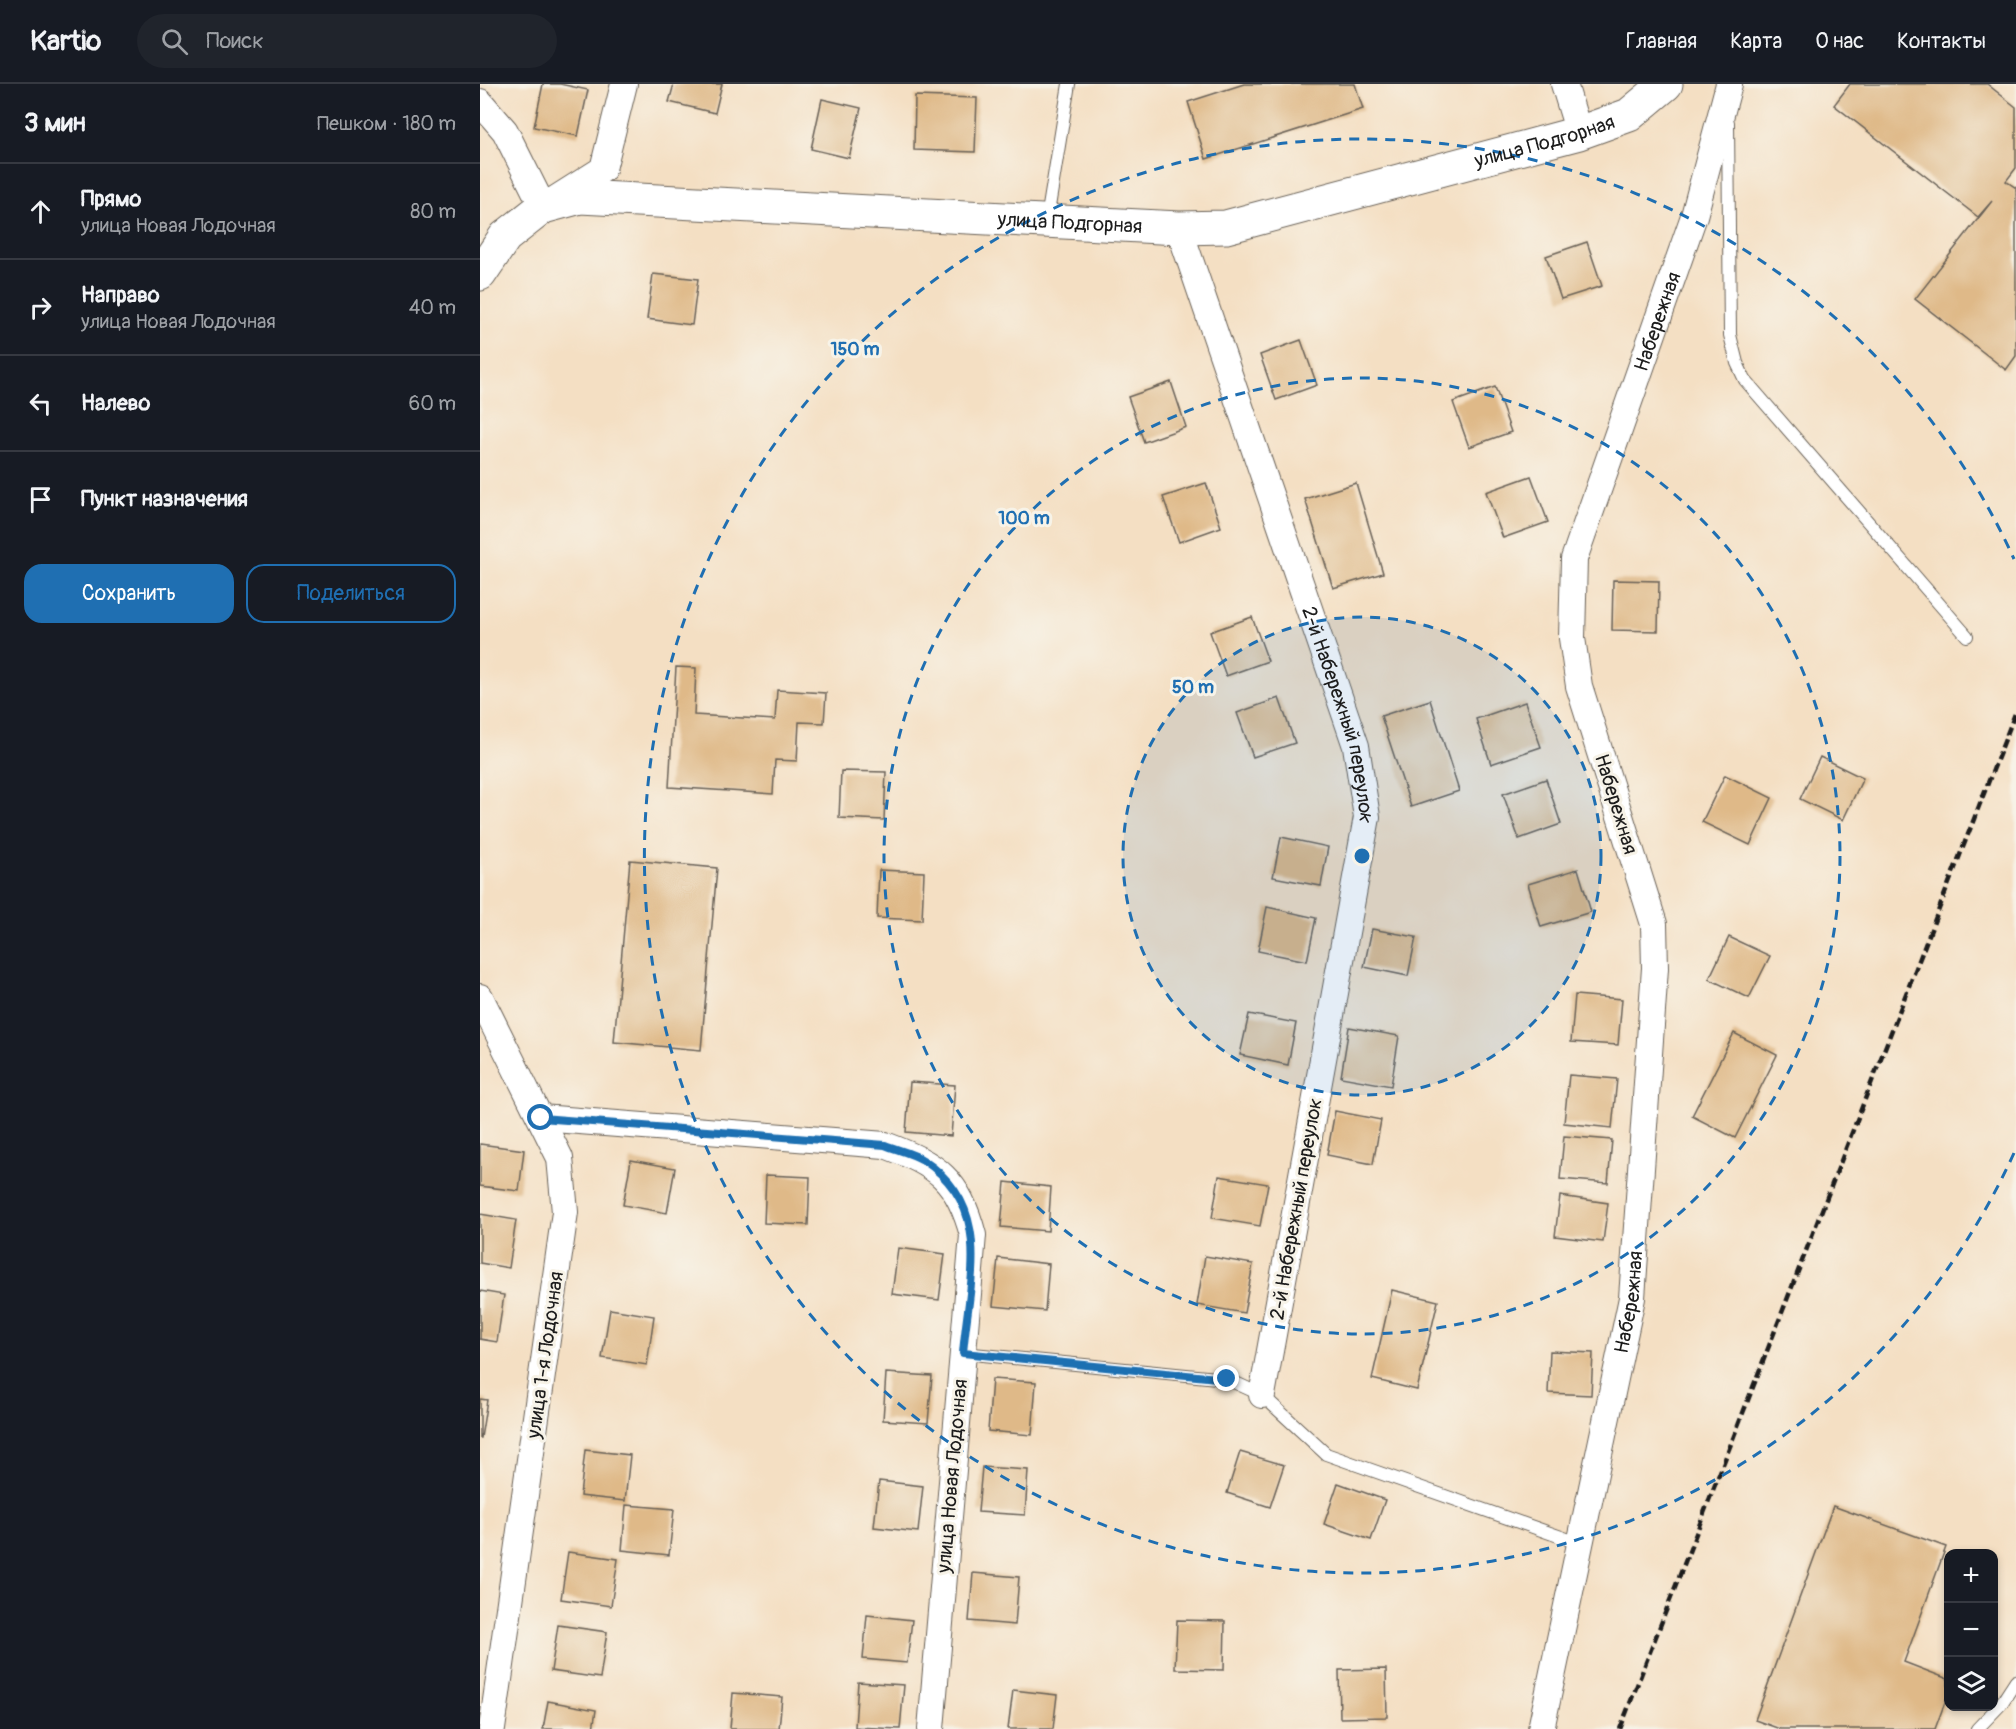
<!DOCTYPE html>
<html lang="ru">
<meta charset="utf-8">
<style>
:root{--surface:#171b24;--page:#20242c;--text:#f1f3f6;--muted:#9ea1a6;--line:#363941;--accent:#1f6fb2}
body{margin:0;font-family:Pangolin,sans-serif;background:var(--page);color:var(--text)}
.controls{position:absolute;right:18px;bottom:18px;display:grid;overflow:hidden;border-radius:12px;box-shadow:0 3px 9px #0003}
.controls button{width:54px;height:54px;display:grid;place-items:center;padding:0;border:0;border-bottom:2px solid var(--line);background:var(--surface);color:var(--text);font:30px sans-serif}
.stop{position:absolute;width:18px;height:18px;margin:-14px;border:4px solid #1f6fb2;border-radius:50%;background:#fff}
.stop.end{background:#1f6fb2;border-color:#fff;box-shadow:0 2px 6px #0008}
.list{margin:0;padding:0;list-style:none}
h2{display:flex;justify-content:space-between;align-items:center;height:78px;margin:0;padding:0 24px;font-size:26px}
h2 small{font-size:20px;font-weight:400;color:var(--muted)}
.list li{display:grid;grid-template-columns:39px 1fr auto;gap:18px;align-items:center;box-sizing:border-box;height:96px;padding:0 24px;border-top:2px solid var(--line)}
.list b{display:block;font-size:22px;white-space:nowrap}
.list p{margin:0;font-size:20px;white-space:nowrap;color:var(--muted)}
.list em{font-size:20px;font-style:normal;color:var(--muted)}
.actions{display:flex;gap:12px;padding:18px 24px}
.actions a{flex:1;padding:14px 0;border:2px solid var(--accent);border-radius:18px;text-align:center;font-size:21px;color:var(--accent)}
.actions .main{background:var(--accent);color:#fff}
.icon{flex:none;width:33px;height:33px;fill:none;stroke:currentColor;stroke-width:2;stroke-linecap:round;stroke-linejoin:round}
.map{position:relative;flex:none;width:1536px;height:1645px;overflow:hidden}
header{display:flex;align-items:center;gap:36px;box-sizing:border-box;height:84px;padding:0 30px;background:var(--surface);border-bottom:2px solid var(--line)}
header strong{font-size:28px}
nav{display:flex;gap:33px;margin-inline-start:auto;font-size:21px}
.search{width:420px;height:54px;background:var(--page);display:flex;align-items:center;gap:15px;box-sizing:border-box;padding:0 21px;border-radius:33px;color:var(--muted);font-size:22px}
main{display:flex}
aside{flex:1;background:var(--surface)}
.map>svg:first-child{display:block}
.building{fill:#dfb988}
.lines{fill:none;stroke-linecap:round;stroke-linejoin:round}
.lane-casing{stroke:#686056;stroke-width:14}
.street-casing{stroke:#686056;stroke-width:28}
.secondary-casing{stroke:#686056;stroke-width:35}
.lane{stroke:#fff;stroke-width:12}
.street{stroke:#fff;stroke-width:26}
.secondary{stroke:#fff;stroke-width:33}
.rail{stroke:#1c1c1c;stroke-width:4.5;stroke-dasharray:9 4.5;stroke-linecap:butt}
.route{stroke:#1f6fb2;stroke-width:8}
.ring{fill:none;stroke:#1f6fb2;stroke-width:3;stroke-dasharray:10 8}
.labels{text-anchor:middle;dominant-baseline:central;stroke-width:6;stroke-linejoin:round;paint-order:stroke}
.street-label{font-size:20px;fill:#1c1c1c;stroke:#f7f3e8}
.centre{fill:#1f6fb2;stroke:#f7f3e8;stroke-width:3}
.ring-label{font-size:18px;text-anchor:middle;font-weight:bold;fill:#1f6fb2;stroke:#f7f3e8;stroke-width:6;stroke-linejoin:round;paint-order:stroke}
</style>
<header>
<strong>Kartio</strong>
<div class="search"><svg class="icon" aria-label="search" viewBox="0 0 24 24"><circle cx="10" cy="10" r="6"/><path d="M15 15l6 6"/></svg>Поиск</div>
<nav><a>Главная</a><a>Карта</a><a>О нас</a><a>Контакты</a></nav>
</header>
<main>
<aside>
<h2>3 мин<small>Пешком · 180 m</small></h2>
<ul class="list">
<li><svg class="icon" aria-label="ahead" viewBox="0 0 24 24"><path d="M12 20V5M6 11l6-6 6 6"/></svg><div><b>Прямо</b><p>улица Новая Лодочная</p></div><em>80 m</em></li>
<li><svg class="icon" aria-label="right" viewBox="0 0 24 24"><path d="M7 20v-9h11M14 6l5 5-5 5"/></svg><div><b>Направо</b><p>улица Новая Лодочная</p></div><em>40 m</em></li>
<li><svg class="icon" aria-label="left" viewBox="0 0 24 24"><path d="M17 20v-9H6M10 6l-5 5 5 5"/></svg><div><b>Налево</b></div><em>60 m</em></li>
<li><svg class="icon" aria-label="arrive" viewBox="0 0 24 24"><path d="M6 21V4h12l-3 4 3 4H6"/></svg><div><b>Пункт назначения</b></div></li>
</ul>
<div class="actions"><a class="main">Сохранить</a><a>Поделиться</a></div>
</aside>
<div class="map">
<svg width="1536" height="1645" viewBox="0 0 1536 1645">
<rect width="100%" height="100%" fill="#f7f3e8"/>
<filter id="ink" filterUnits="userSpaceOnUse"><feTurbulence type="fractalNoise" baseFrequency=".0167" numOctaves="2"/><feDisplacementMap in="SourceGraphic" scale="12" xChannelSelector="R" yChannelSelector="G"/><feConvolveMatrix kernelMatrix="1 2 1 2 8 2 1 2 1" color-interpolation-filters="sRGB"/></filter>
<filter id="wash" filterUnits="userSpaceOnUse"><feTurbulence type="fractalNoise" baseFrequency=".008" numOctaves="4" result="noise"/><feDisplacementMap in="SourceGraphic" scale="24" xChannelSelector="R" yChannelSelector="G"/><feGaussianBlur stdDeviation="1.35" result="paint"/><feColorMatrix in="noise" values="0 0 0 0 0 0 0 0 0 0 0 0 0 0 0 0 0 1.4 0 .05"/><feComposite in="paint" operator="in"/></filter>
<g filter="url(#wash)">
<rect width="100%" height="100%" fill="#f4dfc3"/>
<g id="blocks">
<g class="building">
<polygon points="63,0 80,0 108,6 98,52 54,43"/>
<polygon points="194,0 242,0 235,29 189,18"/>
<polygon points="764,0 875,0 883,25 726,75 708,18"/>
<polygon points="1370,0 1507,0 1536,23 1536,84 1526,97 1536,104 1536,272 1526,286 1435,215 1512,117 1498,133 1354,21"/>
<polygon points="435,12 497,14 495,68 434,66"/>
<polygon points="342,15 381,24 369,74 331,65"/>
<polygon points="1107,158 1122,202 1081,215 1066,172"/>
<polygon points="173,190 218,195 212,241 167,235"/>
<polygon points="821,256 837,301 796,316 780,271"/>
<polygon points="691,298 706,343 664,358 648,313"/>
<polygon points="1015,303 1031,348 989,363 973,318"/>
<polygon points="1051,392 1068,438 1023,454 1006,408"/>
<polygon points="726,399 741,443 699,458 683,413"/>
<polygon points="876,399 903,489 853,504 825,415"/>
<polygon points="1133,496 1179,497 1178,547 1132,546"/>
<polygon points="772,533 788,577 746,592 730,548"/>
<polygon points="196,583 216,584 214,631 295,636 297,606 346,609 344,639 319,638 317,677 295,676 293,710 189,703"/>
<polygon points="799,614 815,659 773,673 757,629"/>
<polygon points="950,616 979,707 931,723 901,632"/>
<polygon points="1045,618 1061,663 1011,680 996,635"/>
<polygon points="1340,673 1383,694 1363,736 1320,715"/>
<polygon points="361,687 406,688 404,736 359,734"/>
<polygon points="1245,691 1292,714 1270,761 1222,738"/>
<polygon points="1066,695 1081,740 1039,755 1023,710"/>
<polygon points="801,753 848,763 841,802 793,793"/>
<polygon points="150,776 237,784 221,966 134,958"/>
<polygon points="1098,785 1111,828 1061,843 1048,800"/>
<polygon points="399,786 444,788 442,836 397,834"/>
<polygon points="787,823 836,834 827,877 778,867"/>
<polygon points="892,845 936,853 928,892 884,883"/>
<polygon points="1249,853 1290,872 1269,914 1229,895"/>
<polygon points="1095,911 1142,915 1138,961 1091,958"/>
<polygon points="769,930 816,939 808,981 760,971"/>
<polygon points="869,943 919,952 911,1002 861,993"/>
<polygon points="1254,949 1297,971 1255,1054 1212,1032"/>
<polygon points="1089,991 1137,995 1132,1044 1084,1039"/>
<polygon points="430,998 475,1001 471,1052 426,1048"/>
<polygon points="855,1027 901,1036 893,1080 847,1071"/>
<polygon points="1084,1052 1132,1056 1128,1099 1080,1095"/>
<polygon points="0,1060 44,1066 39,1107 0,1102"/>
<polygon points="151,1076 195,1084 187,1129 143,1121"/>
<polygon points="286,1091 330,1093 328,1141 284,1139"/>
<polygon points="739,1092 788,1100 780,1142 732,1134"/>
<polygon points="525,1098 571,1103 568,1147 521,1143"/>
<polygon points="1080,1112 1128,1119 1123,1158 1075,1152"/>
<polygon points="0,1130 36,1136 29,1184 0,1179"/>
<polygon points="418,1164 465,1170 459,1216 412,1210"/>
<polygon points="725,1172 773,1180 764,1229 717,1221"/>
<polygon points="518,1174 569,1180 565,1227 513,1222"/>
<polygon points="912,1206 958,1217 937,1306 892,1295"/>
<polygon points="0,1207 24,1211 17,1258 0,1255"/>
<polygon points="130,1225 174,1232 167,1281 122,1274"/>
<polygon points="1070,1267 1113,1269 1111,1311 1068,1309"/>
<polygon points="406,1289 452,1292 448,1339 403,1336"/>
<polygon points="512,1295 556,1298 552,1351 508,1347"/>
<polygon points="0,1315 7,1316 1,1354 0,1354"/>
<polygon points="105,1366 150,1371 145,1417 100,1412"/>
<polygon points="760,1368 804,1381 790,1423 747,1409"/>
<polygon points="502,1383 548,1386 545,1431 498,1428"/>
<polygon points="399,1397 443,1402 438,1448 394,1443"/>
<polygon points="858,1399 905,1416 891,1456 844,1440"/>
<polygon points="146,1421 194,1425 189,1471 142,1466"/>
<polygon points="1353,1422 1466,1463 1424,1578 1468,1595 1468,1610 1455,1645 1300,1645 1275,1636"/>
<polygon points="88,1468 138,1475 131,1522 81,1515"/>
<polygon points="493,1489 539,1493 535,1541 489,1537"/>
<polygon points="387,1531 432,1536 427,1579 383,1575"/>
<polygon points="697,1536 745,1537 744,1586 695,1585"/>
<polygon points="78,1541 127,1548 120,1594 71,1587"/>
<polygon points="906,1585 907,1633 860,1634 859,1586"/>
<polygon points="378,1598 424,1601 420,1645 375,1643"/>
<polygon points="533,1606 577,1611 573,1645 528,1645"/>
<polygon points="253,1609 302,1613 299,1645 250,1645"/>
<polygon points="68,1617 116,1626 113,1645 63,1645"/>
</g>
</g>
</g>
<g filter="url(#ink)">
<use href="#blocks" fill-opacity="0" stroke="#686056" stroke-width="1.5"/>
<g class="lines">
<defs>
<g id="lane">
<polyline points="1248,38 1250,251 1257,279 1265,296 1487,552"/>
<polyline points="567,135 589,0"/>
<polyline points="483,1269 747,1295 782,1311 846,1370 1101,1460"/>
<polyline points="1497,1645 1521,1620 1536,1597"/>
</g>
<g id="street">
<polyline points="1084,0 1099,49"/>
<polyline points="0,18 25,47 63,123 123,85 144,0"/>
<path id="s1" d="M699 144 876 662 887 733 782 1311"/>
<polyline points="0,913 80,1074 85,1128 12,1645"/>
<path d="M61 1034 405 1061C458 1081 478 1095 493 1151L451 1645"/>
<path id="s2" d="M1061 1645 1152 1214 1175 884 1174 840 1099 602 1092 554 1094 475 1214 132 1249 0"/>
</g>
<g id="secondary">
<path id="s3" d="M0 190 25 153 63 123 100 113 699 144 746 143 1099 49 1149 31 1186 0"/>
</g>
</defs>
<use href="#lane" class="lane-casing"/>
<use href="#street" class="street-casing"/>
<use href="#secondary" class="secondary-casing"/>
<use href="#lane" class="lane"/>
<use href="#street" class="street"/>
<use href="#secondary" class="secondary"/>
<polyline class="rail" points="1140,1645 1536,627"/>
</g>
</g>
<g class="lines" filter="url(#ink)">
<path class="route" d="M61 1034 405 1061C417 1066 432 1069 443 1076 515 1123 489 1197 483 1269L747 1295"/>
</g>
<circle cx="882" cy="772" r="239" fill="#1f6fb2" fill-opacity=".12"/>
<g class="ring">
<circle cx="882" cy="772" r="239"/>
<circle cx="882" cy="772" r="478"/>
<path d="M1534 1069A717 717 0 1 1 1534 475"/>
</g>
<g class="labels">
<g class="street-label">
<text stroke="none"><textPath href="#s3" startOffset="1108">улица Подгорная</textPath></text>
<text stroke="none"><textPath href="#s3" startOffset="622">улица Подгорная</textPath></text>
<text stroke="none"><textPath href="#s2" startOffset="1444">Набережная</textPath></text>
<text stroke="none"><textPath href="#s1" startOffset="513">2-й Набережный переулок</textPath></text>
<text transform="translate(1136 720) rotate(73)">Набережная</text>
<text transform="translate(816 1125) rotate(-80)">2-й Набережный переулок</text>
<text stroke="none"><textPath href="#s2" startOffset="436">Набережная</textPath></text>
<text transform="translate(65 1271) rotate(-82)">улица 1-я Лодочная</text>
<text transform="translate(472 1392) rotate(-85)">улица Новая Лодочная</text>
</g>
</g>
<circle cx="882" cy="772" r="9" class="centre"/>
<g class="ring-label">
<text x="375" y="271">150 m</text>
<text x="544" y="440">100 m</text>
<text x="713" y="609">50 m</text>
</g>
</svg>
<div class="controls">
<button>+</button>
<button>−</button>
<button><svg class="icon" aria-label="layers" viewBox="0 0 24 24"><path d="M12 4l9 5-9 5-9-5zM3 14l9 5 9-5"/></svg></button>
</div>
<div class="stop" style="left:61px;top:1034px"></div>
<div class="stop end" style="left:747px;top:1295px"></div>
</div>
</main>
